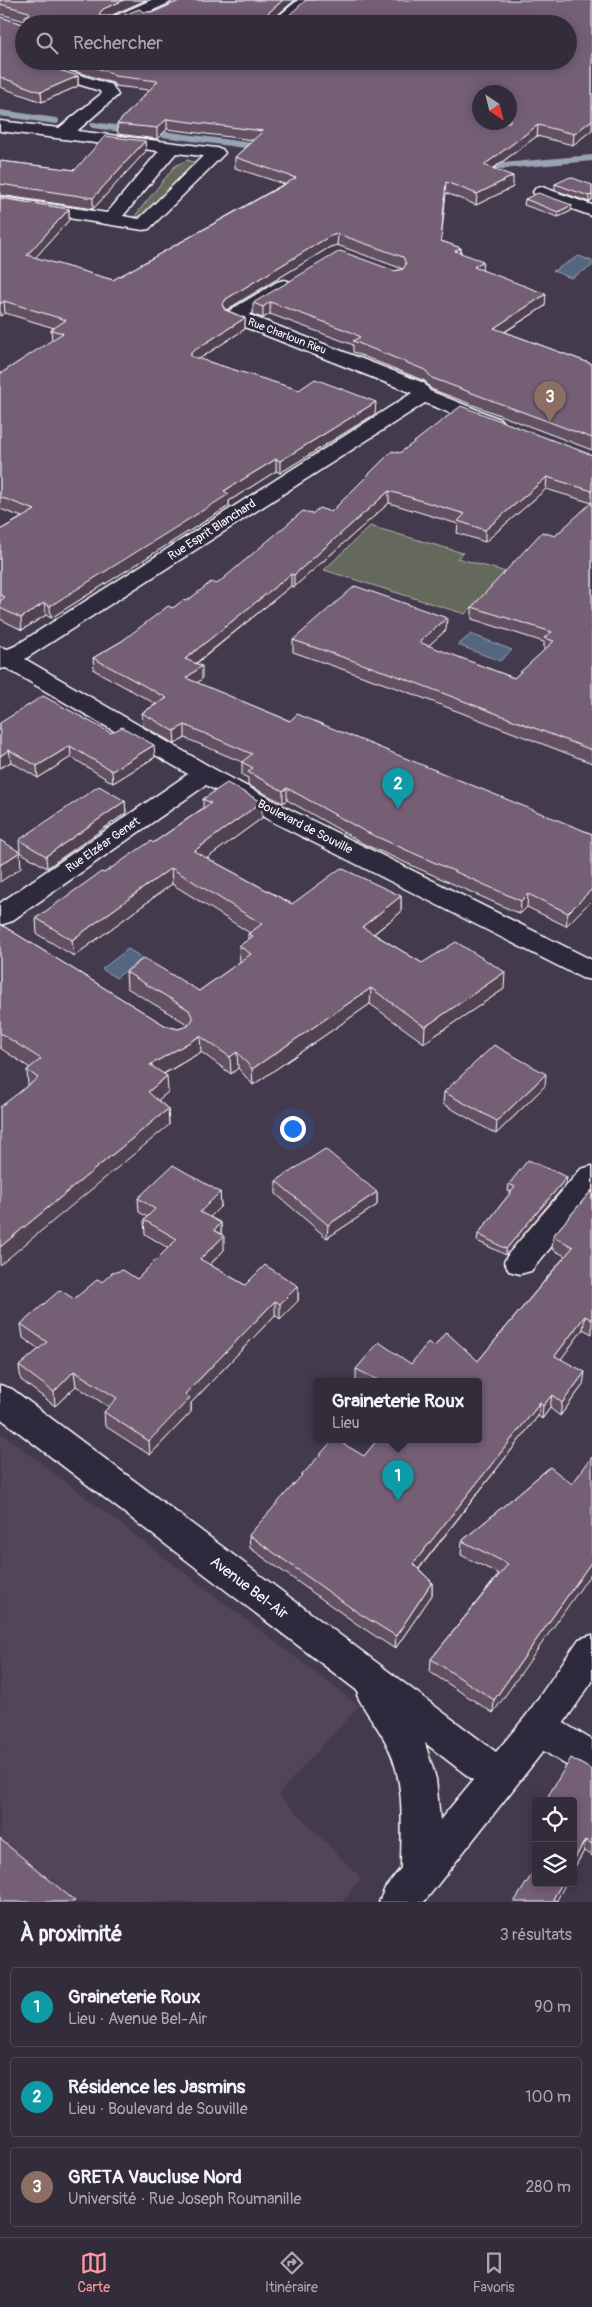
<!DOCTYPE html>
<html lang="fr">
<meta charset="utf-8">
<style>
:root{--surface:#332c3a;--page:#3b3442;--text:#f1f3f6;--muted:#a9a7af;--line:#4e4854;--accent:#ff9aa2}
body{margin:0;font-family:Pangolin,sans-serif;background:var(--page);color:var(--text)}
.controls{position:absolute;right:15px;bottom:15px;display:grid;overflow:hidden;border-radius:5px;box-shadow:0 2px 12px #0003}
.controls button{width:45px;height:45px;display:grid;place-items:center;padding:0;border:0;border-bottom:1px solid var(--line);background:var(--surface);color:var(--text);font:25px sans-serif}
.compass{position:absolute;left:472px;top:85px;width:45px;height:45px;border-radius:50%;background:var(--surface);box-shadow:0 2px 12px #0003;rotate:145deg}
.you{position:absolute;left:292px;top:1128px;width:18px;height:18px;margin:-12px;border:4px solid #fff;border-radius:50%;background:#1a73e8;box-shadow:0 0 0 8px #1a73e833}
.badge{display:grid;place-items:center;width:32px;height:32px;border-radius:50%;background:var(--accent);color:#fff;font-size:16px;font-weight:700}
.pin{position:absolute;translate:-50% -41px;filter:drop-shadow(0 1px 2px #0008)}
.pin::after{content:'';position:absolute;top:26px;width:18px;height:15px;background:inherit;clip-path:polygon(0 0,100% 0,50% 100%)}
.popup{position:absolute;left:314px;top:1378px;width:168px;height:65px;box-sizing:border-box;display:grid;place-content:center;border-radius:5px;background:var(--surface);filter:drop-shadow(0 1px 4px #0005);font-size:16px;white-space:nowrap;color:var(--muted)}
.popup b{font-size:19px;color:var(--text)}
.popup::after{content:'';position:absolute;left:50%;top:100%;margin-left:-10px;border:10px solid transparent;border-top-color:var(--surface)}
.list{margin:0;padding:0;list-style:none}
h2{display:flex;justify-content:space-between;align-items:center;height:65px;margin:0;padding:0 20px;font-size:21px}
h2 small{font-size:16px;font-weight:400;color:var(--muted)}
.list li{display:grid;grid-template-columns:32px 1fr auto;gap:15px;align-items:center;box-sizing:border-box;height:80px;margin:0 10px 10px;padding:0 10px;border:1px solid var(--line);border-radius:5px}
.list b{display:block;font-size:19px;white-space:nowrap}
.list p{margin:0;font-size:16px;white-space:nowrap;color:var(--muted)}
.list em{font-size:16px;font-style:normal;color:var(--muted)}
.icon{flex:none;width:28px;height:28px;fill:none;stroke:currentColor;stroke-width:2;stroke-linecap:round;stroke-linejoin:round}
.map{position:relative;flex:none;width:592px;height:1902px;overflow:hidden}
.search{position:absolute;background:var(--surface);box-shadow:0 2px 12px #0003;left:15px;right:15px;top:15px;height:55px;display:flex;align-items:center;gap:12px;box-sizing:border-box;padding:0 18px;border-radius:28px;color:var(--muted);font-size:19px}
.sheet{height:335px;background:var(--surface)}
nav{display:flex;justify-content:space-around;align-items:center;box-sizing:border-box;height:70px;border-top:1px solid var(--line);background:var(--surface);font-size:14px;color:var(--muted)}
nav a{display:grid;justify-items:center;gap:2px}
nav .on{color:var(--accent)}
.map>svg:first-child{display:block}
.built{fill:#524559}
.green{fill:#65695b;stroke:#b2b4ad}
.water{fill:#546680;stroke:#98a3b3}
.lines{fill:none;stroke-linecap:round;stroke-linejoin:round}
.stream{stroke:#98a3b3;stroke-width:6}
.street-casing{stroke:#fff;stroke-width:3}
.secondary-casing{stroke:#fff;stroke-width:3}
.street{fill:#2f2a3d;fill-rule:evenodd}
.secondary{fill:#2f2a3d;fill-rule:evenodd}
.wall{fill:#645164;stroke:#fff}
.shaded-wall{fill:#514251;stroke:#fff}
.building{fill:#745e74;stroke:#fff;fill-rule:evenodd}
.labels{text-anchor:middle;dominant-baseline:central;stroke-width:5;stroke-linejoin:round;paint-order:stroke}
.far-street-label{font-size:11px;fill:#fff;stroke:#2f2a3d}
.street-label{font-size:12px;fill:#fff;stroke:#2f2a3d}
.near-street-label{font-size:15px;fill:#fff;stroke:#2f2a3d}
</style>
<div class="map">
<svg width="592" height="1902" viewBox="0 0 592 1902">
<rect width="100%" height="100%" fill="#443a4e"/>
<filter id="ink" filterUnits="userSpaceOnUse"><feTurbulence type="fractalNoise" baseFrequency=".02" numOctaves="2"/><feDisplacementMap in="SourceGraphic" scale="10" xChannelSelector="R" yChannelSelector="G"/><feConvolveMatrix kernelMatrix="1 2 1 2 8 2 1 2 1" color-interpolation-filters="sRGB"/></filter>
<g filter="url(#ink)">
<polygon class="built" points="0,1432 359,1706 278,1794 361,1878 342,1902 0,1902"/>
<g class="green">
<polygon points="187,160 197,163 198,166 141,216 134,217 175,166"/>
<polygon points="370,526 463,553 457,558 506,572 465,614 324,570"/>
</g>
<g class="water">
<polygon points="579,256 592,261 592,266 571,278 553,271"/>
<polygon points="471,634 512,650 500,661 458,645"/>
<polygon points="128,949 143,958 116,978 102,969"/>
</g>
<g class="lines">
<g class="stream">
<polyline points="0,113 56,121"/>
<polyline points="93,125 129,130"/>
<polyline points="148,132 260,147"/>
<polyline points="481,168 592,158"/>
</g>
<defs>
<g id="street">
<polygon points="151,0 172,0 169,3 122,24 101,24 104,21"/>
<polygon points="298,0 315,0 287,24 269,24"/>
<path d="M42 63 112 85 118 95 77 131 216 148 222 149 225 153 149 229 143 230 0 207V197L107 213 159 151 0 131V121L59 128 101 94 100 91 36 71 34 68 36 65ZM176 153 203 156 139 219 123 216Z"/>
<polygon points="542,187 592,205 592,216 536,196 533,192 536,188"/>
<polygon points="284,280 291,282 293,286 291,290 249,315 424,383 430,391 500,419 503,423 500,427 493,429 486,427 425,403 25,659 214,769 291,810 592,960 592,980 582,978 273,822 206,785 10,922 0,925 0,903 188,774 6,668 0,669 0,647 8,649 15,646 412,393 227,320 224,316 227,312 277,282"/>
<polygon points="592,1166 592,1198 531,1271 520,1274 509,1271 504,1262 509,1253 581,1169"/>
<polygon points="539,1711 552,1716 592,1740 592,1779 579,1773 526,1740 520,1728 526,1716"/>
</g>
<path id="secondary" d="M0 1385 12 1389 496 1752 526 1716 579 1639 592 1635V1682L552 1740 424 1902H379L385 1888 401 1868C401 1829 406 1786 389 1749 381 1730 366 1714 357 1695L359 1692 0 1418ZM425 1743 473 1780 440 1820 436 1779Z"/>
</defs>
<use href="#street" class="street-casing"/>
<use href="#secondary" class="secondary-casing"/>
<use href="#street" class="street"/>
<use href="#secondary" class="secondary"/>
</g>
<g class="wall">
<polygon points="0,0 146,0 111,16 122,16 144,12 154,12 181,0 295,0 276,15 288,16 592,0 592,130 573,145 537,136 493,169 513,187 476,205 446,193 441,241 461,248 461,253 482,270 545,306 505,332 592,364 592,450 431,389 425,381 353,352 353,345 351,344 270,314 263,318 253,315 253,303 403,269 337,245 330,247 226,310 245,318 245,329 199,359 375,414 280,473 276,471 229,501 229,506 51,618 46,615 22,630 0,619 0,530 22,517 0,509 0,374 52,341 51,330 54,328 5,313 0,316 0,198 69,209 69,220 35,258 113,280 284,184 235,168 235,157 253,140 167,129 157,139 118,134 117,124 149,90 115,86 113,83 42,61 384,61 390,63 568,61 24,24 35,61 32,62 78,76 78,86 42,102 0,87 0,17 23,24 25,22 25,21 0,14"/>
<polygon points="145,141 146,151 93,209 0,195 0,161 75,170"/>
<polygon points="555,184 592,185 592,200 589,202 555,190"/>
<polygon points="525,199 571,211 558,217 524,205"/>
<polygon points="400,453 592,455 592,763 402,690 293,652 293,640 446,630 428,646 514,678 544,651 544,642 472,619 472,607 555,536 592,503 546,489 485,542 457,533 458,524 389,503 294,587 291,586 196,664 202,679 197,683 290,721 592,834 566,926 527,907 520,914 366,845 287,800 283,803 248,785 248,778 242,775 242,762 185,738 175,744 143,726 142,713 156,704 94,670 93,658 122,641 173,608 187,601 217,584 312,514 331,512"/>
<polygon points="0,723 155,757 113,783 71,757 38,778 11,762 0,768"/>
<polygon points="203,799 262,818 207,858 292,904 401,896 401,912 374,934 422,963 504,989 424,1043 370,1004 253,1085 238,1068 231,1074 201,1052 164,1074 168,1092 158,1100 168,1109 169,1125 28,1085 27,1070 30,1068 0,1048 0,924 166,1026 178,1029 188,1026 189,1025 127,988 126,972 199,991 240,962 239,946 248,940 248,934 250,933 172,884 74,956 37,934 36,918 104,873 153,843 203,808"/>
<polygon points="125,801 126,813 47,868 20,852 19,840"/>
<polygon points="545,1086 496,1134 443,1104 444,1092"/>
<polygon points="276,1181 377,1192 377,1205 327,1238 276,1194"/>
<polygon points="509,1184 566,1184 506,1255 477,1241 478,1234 511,1192 508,1191"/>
<polygon points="592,1190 592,1334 583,1329 561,1359 583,1385 560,1416 550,1408 542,1419 538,1416 419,1569 432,1582 432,1595 395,1649 357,1624 250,1548 249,1535 364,1456 478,1382 356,1382 356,1369 411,1364 434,1347 478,1361 565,1256 552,1249 553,1236"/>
<polygon points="220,1192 221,1206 210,1217 221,1223 221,1234 224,1250 210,1265 245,1285 298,1286 298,1301 280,1319 275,1315 191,1403 191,1412 150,1455 105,1426 104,1412 109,1407 76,1386 55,1406 21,1380 19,1366 39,1349 23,1338 21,1324 74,1299 102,1282 137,1279 168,1248 145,1234 144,1220 147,1217 139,1212 138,1198"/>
<polygon points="550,1467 493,1713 430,1672 431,1659 499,1574 461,1555 462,1541"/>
<polygon points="592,1770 592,1856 584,1851 573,1870 573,1801"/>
</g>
<g class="shaded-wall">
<polygon points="124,0 146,0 103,19 99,14 103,9"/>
<polygon points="283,0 295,0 268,23 268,13"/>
<polygon points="78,76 78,86 42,102 41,92"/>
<polygon points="167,119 167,129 157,139 157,128"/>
<polygon points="592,120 592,130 573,145 574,134"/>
<polygon points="538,125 537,136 483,176 484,165"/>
<polygon points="145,141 146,151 93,209 93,198"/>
<polygon points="513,176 513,187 476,205 477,194"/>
<polygon points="592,195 592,200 589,202 589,196"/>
<polygon points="572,205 571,211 558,217 558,212"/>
<polygon points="69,209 69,220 27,267 27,255"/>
<polygon points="338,234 337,245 330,247 226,310 222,305 226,299 330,236"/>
<polygon points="461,248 460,259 455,251"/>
<polygon points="483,261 482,272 474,267"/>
<polygon points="546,294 545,306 493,339 494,328"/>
<polygon points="4,301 5,313 0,316 0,304"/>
<polygon points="270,302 270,314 263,318 263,307"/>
<polygon points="245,318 245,329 193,363 190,356 190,353"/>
<polygon points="376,402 375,414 280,473 280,461"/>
<polygon points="276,459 276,471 229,501 229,506 51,618 50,606 224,491"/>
<polygon points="547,477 546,489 485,542 485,530"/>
<polygon points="389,491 389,503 294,587 294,575"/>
<polygon points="291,574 291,586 185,672 185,659"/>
<polygon points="44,603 46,615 22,630 21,618"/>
<polygon points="447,618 446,630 418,655 419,642"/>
<polygon points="202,666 202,679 187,691 186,678"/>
<polygon points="185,725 185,738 175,744 174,731"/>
<polygon points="154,745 155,757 113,783 112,771"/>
<polygon points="70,746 71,757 38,778 37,766"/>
<polygon points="9,750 11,762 0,768 0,756"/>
<polygon points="287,788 287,800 283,803 283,791"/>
<polygon points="125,801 126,813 47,868 46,856"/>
<polygon points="262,802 262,818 195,867 194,851"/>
<polygon points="20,852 21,868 0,882 0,865"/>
<polygon points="171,868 172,884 74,956 72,940"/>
<polygon points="592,889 592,900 566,926 568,913"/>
<polygon points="528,894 527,907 520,914 521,901"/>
<polygon points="401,896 401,912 362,943 362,927"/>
<polygon points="505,972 504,989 424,1043 425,1027"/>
<polygon points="371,988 370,1004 253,1085 252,1069"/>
<polygon points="200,1036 201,1052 151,1081 150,1065"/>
<polygon points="237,1052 238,1068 231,1074 230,1057"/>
<polygon points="546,1074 545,1086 496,1134 497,1121"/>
<polygon points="167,1076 168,1092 149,1108 148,1092"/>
<polygon points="168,1109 169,1125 0,1265 0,1247"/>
<polygon points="567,1177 566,1184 506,1255 506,1249"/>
<polygon points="220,1192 221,1206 201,1226 200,1212"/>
<polygon points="377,1192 377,1205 327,1238 328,1225"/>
<polygon points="221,1223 221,1238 214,1230"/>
<polygon points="224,1236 224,1250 201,1274 200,1259"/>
<polygon points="298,1286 298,1301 280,1319 280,1304"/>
<polygon points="275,1301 275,1315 191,1403 191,1412 150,1455 149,1441 185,1394"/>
<polygon points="585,1316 583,1329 554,1369 555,1356"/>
<polygon points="74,1371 76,1386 55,1406 54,1392"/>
<polygon points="585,1372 583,1385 560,1416 562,1403"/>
<polygon points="552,1395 550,1408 542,1419 543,1406"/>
<polygon points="540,1403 538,1416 412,1577 413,1564"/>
<polygon points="592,1561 592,1572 493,1713 494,1700"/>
<polygon points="432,1582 432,1595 395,1649 396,1636"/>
<polygon points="585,1840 584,1851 573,1870 573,1862"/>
<polygon points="562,1883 566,1883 556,1902 553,1899"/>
</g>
<g class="building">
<path d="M0 0H124L103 9 99 14 100 16H122L139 9 144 12H154L181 0H283L268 13V15L288 16 306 0H592V120L574 134 538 125 484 165 513 176 477 194 446 182 441 241 461 248 455 251 483 261 474 267 546 294 494 328 592 364V438L432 378 425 370 353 341 360 337 351 332 270 302 263 307 253 303 340 251 395 271 403 269 406 264 403 257 338 234 330 236 226 299 222 305 225 310 245 318 190 353 192 354 190 356 299 390 315 379 376 402 280 461 276 459 224 491 229 494 50 606 44 603 21 618 0 608V601L5 597 0 595V530L35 510 0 497V374L63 333 51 330 66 320 4 301 0 304V198L69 209 27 255 113 280 296 178 235 157 263 131 167 119 157 128 117 124 158 81 114 76 112 73 74 61H384L390 63 395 61H568V24H24V61H30L78 76 41 92 0 77V17L23 24 25 22V16L30 14 29 12 0 4ZM480 92H510V122H480Z"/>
<polygon points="105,136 145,141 93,198 0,184 0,161 75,170"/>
<polygon points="570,177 592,185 592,195 589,196 555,184"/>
<polygon points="538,193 572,205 558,212 525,199"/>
<polygon points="461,406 592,455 592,491 547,477 485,530 458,521 465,514 389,491 294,575 291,574 185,659 202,666 186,678 290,721 297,714 592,834 592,889 568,913 528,894 521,901 366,832 287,788 283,791 248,772 253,768 242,762 252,754 185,725 174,731 142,713 167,698 93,658 122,641 168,606 173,608 183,600 187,601 211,582 217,584 303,511 312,514 319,508 331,512 392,451 400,453"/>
<polygon points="592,502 592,750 403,678 293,640 355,586 447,618 419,642 514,678 554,641 544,638 552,632 472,607 542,532 555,536"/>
<polygon points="43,696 111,733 122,727 154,745 112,771 70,746 37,766 9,750 0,756 0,723"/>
<polygon points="227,783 262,802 194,851 292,904 341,868 401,896 362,927 422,963 456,942 505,972 425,1027 371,988 252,1069 237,1052 230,1057 200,1036 150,1065 167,1076 148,1092 168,1109 0,1247 0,1107 38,1078 27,1070 41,1059 0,1033 0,924 166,1026 178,1029 188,1026 193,1019 189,1010 126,972 144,958 199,991 251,954 239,946 253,936 248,934 262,924 171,868 72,940 36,918 101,872 104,873 151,841 153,843 211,803 203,799"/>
<polygon points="99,786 125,801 46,856 19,840"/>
<polygon points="0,840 20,852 0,865"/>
<polygon points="494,1045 546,1074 497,1121 444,1092"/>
<polygon points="325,1149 377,1192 328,1225 276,1181"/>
<polygon points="528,1160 567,1177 506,1249 478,1234 515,1187 509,1184"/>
<polygon points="173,1165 220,1192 200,1212 221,1223 214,1230 224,1236 200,1259 245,1285 265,1265 298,1286 280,1304 275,1301 185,1394 190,1398 149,1441 104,1412 117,1398 74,1371 54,1392 19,1366 47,1342 21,1324 60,1290 74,1299 98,1279 102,1282 112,1273 123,1270 137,1279 177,1239 144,1220 155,1209 138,1198"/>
<polygon points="592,1190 592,1320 585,1316 555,1356 585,1372 562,1403 552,1395 543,1406 540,1403 413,1564 432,1582 396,1636 357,1612 249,1535 333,1440 337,1440 364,1456 377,1440 478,1440 478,1382 382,1382 356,1369 379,1342 411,1364 428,1342 434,1347 446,1332 478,1361 573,1247 553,1236"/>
<polygon points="592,1457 592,1561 494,1700 431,1659 508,1564 462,1541 550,1467 572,1484"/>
<polygon points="571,1758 592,1770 592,1844 585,1840 573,1862 573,1801 545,1801"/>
<polygon points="0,1839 75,1901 74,1902 0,1902"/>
<polygon points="536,1868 536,1883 562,1883 553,1899 558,1902 514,1902"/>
</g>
</g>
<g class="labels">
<g class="far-street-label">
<text transform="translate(287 336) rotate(21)">Rue Charloun Rieu</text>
</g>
<g class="street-label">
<text transform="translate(212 530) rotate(-33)">Rue Esprit Blanchard</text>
<text transform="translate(305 827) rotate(27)">Boulevard de Souville</text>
<text transform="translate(103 845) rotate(-35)">Rue Elzéar Genet</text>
</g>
<g class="near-street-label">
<text transform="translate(249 1588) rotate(37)">Avenue Bel-Air</text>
</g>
</g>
</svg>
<div class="controls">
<button><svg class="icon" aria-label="locate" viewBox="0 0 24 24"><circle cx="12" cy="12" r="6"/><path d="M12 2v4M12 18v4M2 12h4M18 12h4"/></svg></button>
<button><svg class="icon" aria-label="layers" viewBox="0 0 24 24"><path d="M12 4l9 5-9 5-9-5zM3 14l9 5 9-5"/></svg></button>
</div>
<svg class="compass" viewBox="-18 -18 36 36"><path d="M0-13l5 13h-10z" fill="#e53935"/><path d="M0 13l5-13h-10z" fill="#a9a7af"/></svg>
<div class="you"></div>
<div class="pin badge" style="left:398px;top:1501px;background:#0f9aa8">1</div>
<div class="popup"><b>Graineterie Roux</b>Lieu</div>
<div class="pin badge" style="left:398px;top:809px;background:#0f9aa8">2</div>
<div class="pin badge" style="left:550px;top:422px;background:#8d6e63">3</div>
<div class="search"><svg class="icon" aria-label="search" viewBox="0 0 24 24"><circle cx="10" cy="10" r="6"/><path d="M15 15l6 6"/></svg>Rechercher</div>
</div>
<section class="sheet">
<h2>À proximité<small>3 résultats</small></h2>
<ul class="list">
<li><span class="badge" style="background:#0f9aa8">1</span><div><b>Graineterie Roux</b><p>Lieu · Avenue Bel-Air</p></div><em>90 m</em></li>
<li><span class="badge" style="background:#0f9aa8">2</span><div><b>Résidence les Jasmins</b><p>Lieu · Boulevard de Souville</p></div><em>100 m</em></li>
<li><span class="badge" style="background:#8d6e63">3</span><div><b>GRETA Vaucluse Nord</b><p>Université · Rue Joseph Roumanille</p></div><em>280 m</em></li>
</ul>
</section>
<nav>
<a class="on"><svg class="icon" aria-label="map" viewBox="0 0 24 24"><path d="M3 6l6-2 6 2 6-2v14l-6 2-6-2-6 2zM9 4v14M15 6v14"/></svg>Carte</a>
<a><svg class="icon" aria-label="directions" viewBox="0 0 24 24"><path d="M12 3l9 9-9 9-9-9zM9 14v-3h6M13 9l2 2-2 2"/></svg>Itinéraire</a>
<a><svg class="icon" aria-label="saved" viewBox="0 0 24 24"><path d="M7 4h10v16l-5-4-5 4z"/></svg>Favoris</a>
</nav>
